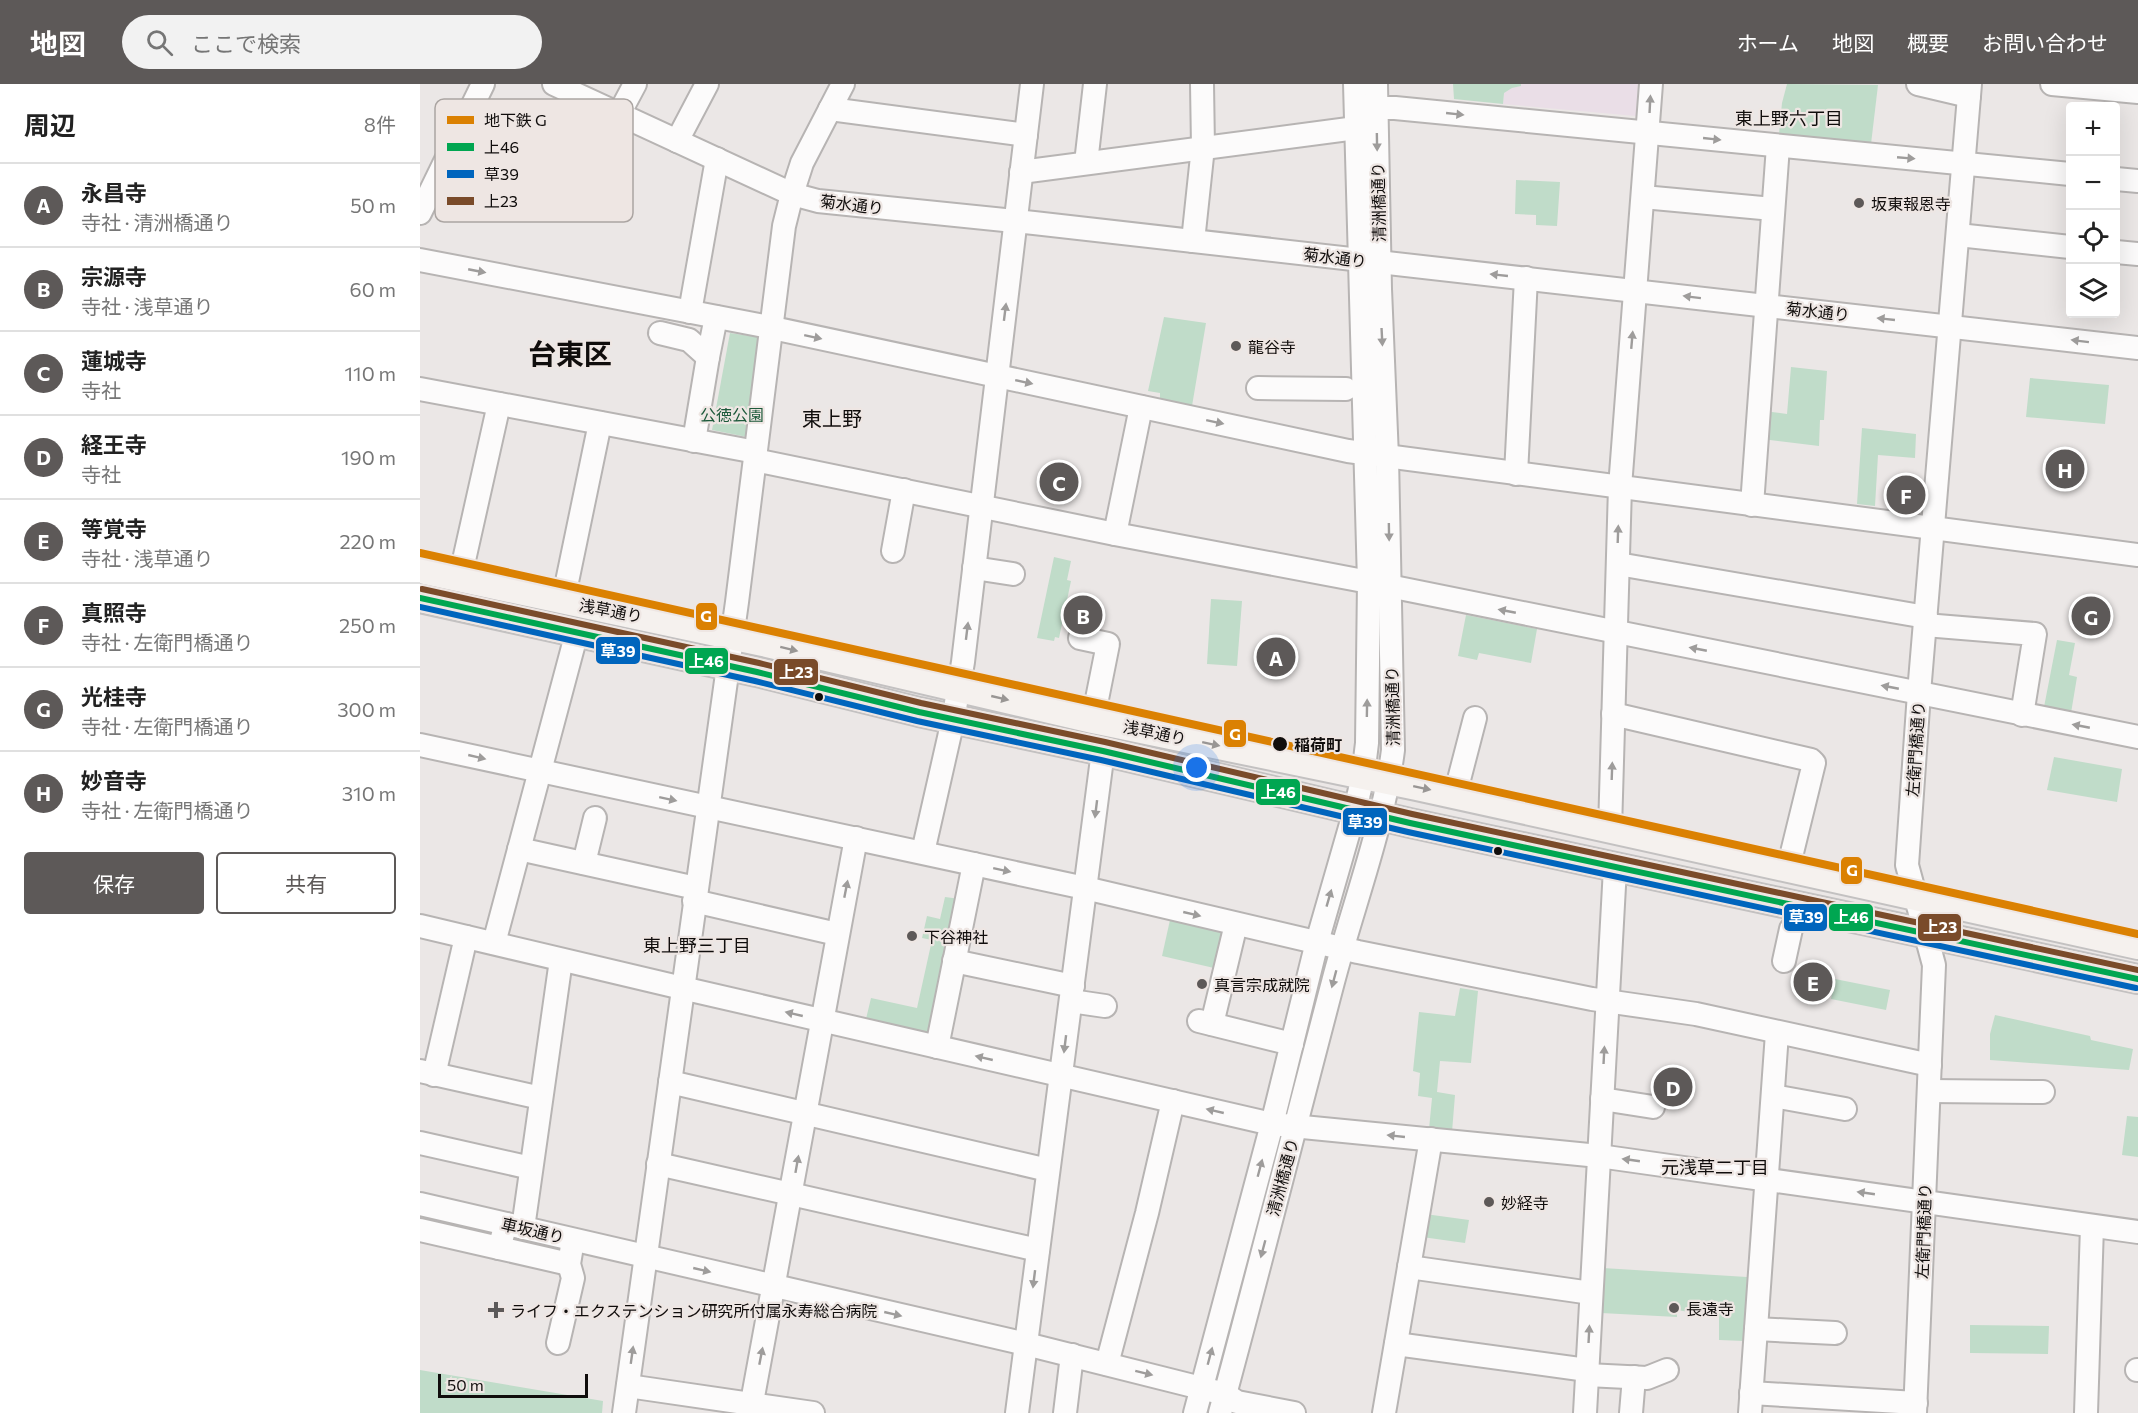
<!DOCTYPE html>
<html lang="ja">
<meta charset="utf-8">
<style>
:root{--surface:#fff;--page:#f2f2f2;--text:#222;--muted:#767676;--line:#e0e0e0;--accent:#5d5958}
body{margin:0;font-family:Commissioner,"Noto Sans JP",sans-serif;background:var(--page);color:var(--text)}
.controls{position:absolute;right:18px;top:18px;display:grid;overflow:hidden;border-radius:6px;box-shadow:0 6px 24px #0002}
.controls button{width:54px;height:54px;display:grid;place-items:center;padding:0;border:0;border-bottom:2px solid var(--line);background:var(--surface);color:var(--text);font:30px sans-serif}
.scale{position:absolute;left:18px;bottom:15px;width:150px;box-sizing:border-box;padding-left:6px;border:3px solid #100d0c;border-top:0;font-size:16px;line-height:21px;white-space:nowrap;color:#100d0c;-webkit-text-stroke:4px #eee6e3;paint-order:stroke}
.you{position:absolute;left:777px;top:684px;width:21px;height:21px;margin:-15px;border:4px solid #fff;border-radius:50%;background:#1a73e8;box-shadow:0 0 0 9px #1a73e833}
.badge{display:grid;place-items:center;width:39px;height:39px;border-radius:50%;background:var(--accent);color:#fff;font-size:20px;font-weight:700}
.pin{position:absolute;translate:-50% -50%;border:3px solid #fff;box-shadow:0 2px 6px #0006}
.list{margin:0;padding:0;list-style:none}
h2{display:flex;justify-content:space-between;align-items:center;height:78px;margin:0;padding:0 24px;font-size:26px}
h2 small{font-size:20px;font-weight:400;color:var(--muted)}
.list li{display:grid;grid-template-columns:39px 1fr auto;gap:18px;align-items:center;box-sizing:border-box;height:84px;padding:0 24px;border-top:2px solid var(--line)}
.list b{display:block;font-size:22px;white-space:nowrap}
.list p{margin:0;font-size:20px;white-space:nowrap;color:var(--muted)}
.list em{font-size:20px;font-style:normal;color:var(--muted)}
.actions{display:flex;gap:12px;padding:18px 24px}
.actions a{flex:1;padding:14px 0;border:2px solid var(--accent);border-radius:6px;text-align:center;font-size:21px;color:var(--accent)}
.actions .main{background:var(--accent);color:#fff}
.icon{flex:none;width:33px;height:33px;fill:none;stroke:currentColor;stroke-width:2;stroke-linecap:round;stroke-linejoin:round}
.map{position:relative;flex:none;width:1718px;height:1329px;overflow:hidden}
header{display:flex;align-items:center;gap:36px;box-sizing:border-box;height:84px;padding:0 30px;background:var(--accent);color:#fff}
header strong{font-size:28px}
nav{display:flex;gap:33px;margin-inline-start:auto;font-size:21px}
.search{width:420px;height:54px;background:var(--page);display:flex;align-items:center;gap:15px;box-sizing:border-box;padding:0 21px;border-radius:33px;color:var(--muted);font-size:22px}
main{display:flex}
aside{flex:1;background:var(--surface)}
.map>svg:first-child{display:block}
.education{fill:#eadee7}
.green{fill:#c0dcc9}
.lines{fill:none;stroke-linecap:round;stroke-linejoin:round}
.minor-casing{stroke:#b7b4b3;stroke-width:26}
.major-casing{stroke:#c3c1c1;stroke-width:32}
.minor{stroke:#fcfbfb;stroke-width:22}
.major{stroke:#f5f1ee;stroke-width:28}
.bus-1-casing{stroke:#eee6e3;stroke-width:10}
.bus-2-casing{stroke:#eee6e3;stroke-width:10}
.bus-3-casing{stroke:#eee6e3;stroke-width:10}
.bus-1{stroke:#00a651;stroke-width:6}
.bus-2{stroke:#0065bd;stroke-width:6}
.bus-3{stroke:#7a4b2a;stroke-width:6}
.metro-1-casing{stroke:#eee6e3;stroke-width:12}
.metro-1{stroke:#db8102;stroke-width:8}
.oneway{fill:#9e9c9b}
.oneway2{fill:#999694}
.poi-dot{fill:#5d5958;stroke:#eee6e3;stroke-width:2}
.bus-dot{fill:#100d0c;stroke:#eee6e3;stroke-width:2}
.labels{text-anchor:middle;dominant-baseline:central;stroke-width:4.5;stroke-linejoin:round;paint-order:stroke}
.street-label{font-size:16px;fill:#100d0c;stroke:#eee6e3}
.poi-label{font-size:16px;fill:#100d0c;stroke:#eee6e3;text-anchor:start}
.park-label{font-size:16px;fill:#1d5a3b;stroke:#eee6e3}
.stop-label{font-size:16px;font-weight:bold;fill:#100d0c;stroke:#eee6e3;text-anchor:start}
.neighbourhood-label{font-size:18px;fill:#100d0c;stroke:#eee6e3}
.quarter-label{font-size:20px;fill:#100d0c;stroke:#eee6e3}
.town-label{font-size:28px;font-weight:bold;fill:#100d0c;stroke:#eee6e3}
.key{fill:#eee6e3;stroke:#aba5a2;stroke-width:1.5}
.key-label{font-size:16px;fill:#100d0c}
.line-badge{stroke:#eee6e3;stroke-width:2}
.badge-label{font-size:16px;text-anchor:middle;font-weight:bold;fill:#fff}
</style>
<header>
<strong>地図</strong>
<div class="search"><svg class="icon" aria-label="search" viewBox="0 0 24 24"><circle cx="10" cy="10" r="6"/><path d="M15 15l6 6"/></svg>ここで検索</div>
<nav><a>ホーム</a><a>地図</a><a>概要</a><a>お問い合わせ</a></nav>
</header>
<main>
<aside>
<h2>周辺<small>8件</small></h2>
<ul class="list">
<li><span class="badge">A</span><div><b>永昌寺</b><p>寺社 · 清洲橋通り</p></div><em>50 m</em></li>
<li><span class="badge">B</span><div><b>宗源寺</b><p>寺社 · 浅草通り</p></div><em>60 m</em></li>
<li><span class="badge">C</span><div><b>蓮城寺</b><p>寺社</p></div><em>110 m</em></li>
<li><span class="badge">D</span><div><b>経王寺</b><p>寺社</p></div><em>190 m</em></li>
<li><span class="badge">E</span><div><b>等覚寺</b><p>寺社 · 浅草通り</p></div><em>220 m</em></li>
<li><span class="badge">F</span><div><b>真照寺</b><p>寺社 · 左衛門橋通り</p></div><em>250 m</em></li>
<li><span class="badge">G</span><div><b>光桂寺</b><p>寺社 · 左衛門橋通り</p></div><em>300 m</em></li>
<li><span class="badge">H</span><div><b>妙音寺</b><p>寺社 · 左衛門橋通り</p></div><em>310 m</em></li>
</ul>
<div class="actions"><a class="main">保存</a><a>共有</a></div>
</aside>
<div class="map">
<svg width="1718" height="1329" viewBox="0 0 1718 1329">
<rect width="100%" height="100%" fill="#ebe7e6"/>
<polygon class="education" points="1101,0 1218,0 1216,32 1083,20 1084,9 1092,4 1101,2"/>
<g class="green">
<polygon points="1033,0 1101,0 1101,2 1092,4 1084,9 1083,20 1034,15"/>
<polygon points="1367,0 1458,1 1451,60 1359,50 1362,19"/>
<polygon points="1096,96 1140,98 1137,142 1116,141 1116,131 1095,130"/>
<polygon points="744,233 786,239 772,322 740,315 740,309 728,307"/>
<polygon points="310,249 337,253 340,261 327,353 292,346"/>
<polygon points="1371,283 1407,287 1404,336 1400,336 1399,362 1342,355 1344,327 1367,330"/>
<polygon points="1610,294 1689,301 1685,340 1606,333"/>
<polygon points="1442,344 1496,350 1495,374 1458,371 1455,422 1437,420"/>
<polygon points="634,473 651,477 647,496 651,497 639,554 635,553 634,557 617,554"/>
<polygon points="791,515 822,517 817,582 787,580"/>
<polygon points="1046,531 1117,545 1111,579 1059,569 1057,576 1038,572"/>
<polygon points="1637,556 1655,559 1649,591 1657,593 1651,629 1624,623"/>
<polygon points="1634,673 1702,685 1697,718 1627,706"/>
<polygon points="525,813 540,815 512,950 446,935 451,914 497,924 512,856 502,854 507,832 520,835"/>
<polygon points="750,836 803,849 794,884 742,872"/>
<polygon points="1415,895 1470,906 1466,926 1411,915"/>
<polygon points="1040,904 1058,907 1051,979 1020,977 1017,1008 1035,1011 1032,1048 1009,1045 1012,1014 998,1012 1000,989 993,987 999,928 1035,932"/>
<polygon points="1575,931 1670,952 1671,956 1713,965 1709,986 1570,976 1570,950"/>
<polygon points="1707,1032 1718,1033 1718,1073 1702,1071"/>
<polygon points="1005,1130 1049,1136 1045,1159 1002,1153"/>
<polygon points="1183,1184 1327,1193 1324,1257 1299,1256 1299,1233 1257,1226 1257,1233 1181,1229"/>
<polygon points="1550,1241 1629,1242 1628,1270 1550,1269"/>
<polygon points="0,1286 183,1317 182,1329 0,1329"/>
</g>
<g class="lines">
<defs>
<g id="minor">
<polyline points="134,0 372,110 398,117 614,139 1718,264"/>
<polyline points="1498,0 1549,12"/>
<polyline points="1632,0 1718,8"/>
<polyline points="956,24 975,24 1650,90"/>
<polyline points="410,25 606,51"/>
<polyline points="199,30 215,0"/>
<polyline points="257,57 287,0"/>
<polyline points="666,79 675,0"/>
<polyline points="601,88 936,44"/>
<polyline points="1696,95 1718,97"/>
<polyline points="1223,113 1353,125"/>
<polyline points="0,129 63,0"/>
<polyline points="1538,151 1650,163"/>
<polyline points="773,157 783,63 782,0"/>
<polyline points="1696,168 1718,170"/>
<polyline points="0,176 339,241 928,367 1718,471"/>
<polyline points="270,228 297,75"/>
<polyline points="240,249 269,256 288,273"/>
<polyline points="838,304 926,305"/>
<polyline points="0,305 336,368"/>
<polyline points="274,357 288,273 296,233"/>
<polyline points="335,376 695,450 949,498 1718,653"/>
<polyline points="1096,390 1106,194"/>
<polyline points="1332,421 1358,62"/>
<polyline points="695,450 721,323"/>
<polyline points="473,467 484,406"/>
<polyline points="1198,480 1506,533"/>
<polyline points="554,484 593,490"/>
<polyline points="40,494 79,320"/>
<polyline points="143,517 180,339"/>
<polyline points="1505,541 1615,550 1602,631"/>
<polyline points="660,554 688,560 673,635"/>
<polyline points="1193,630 1391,676 1394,679 1368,785"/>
<polyline points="0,661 665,804 938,868 1172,915 1276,930 1510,981"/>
<polyline points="1035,711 1055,634"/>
<polyline points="1190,746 1200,403 1231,0"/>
<polyline points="99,765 276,804"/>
<polyline points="503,768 533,636 543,578 612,0"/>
<polyline points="164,779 175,734"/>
<polyline points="274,817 417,850"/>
<polyline points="0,842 275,907 852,1040 1179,1072 1718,1148"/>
<polyline points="74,859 157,548"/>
<polyline points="534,877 653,902"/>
<polyline points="1364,877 1371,845"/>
<polyline points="651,917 685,922"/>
<polyline points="779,937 872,960"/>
<polyline points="792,940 816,840"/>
<polyline points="517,963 554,780"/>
<polyline points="0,987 121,1014"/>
<polyline points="14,991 46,853"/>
<polyline points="250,998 628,1086"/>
<polyline points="1509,1007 1623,1008"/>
<polyline points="1353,1012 1425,1025"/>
<polyline points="1182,1015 1233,1023"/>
<polyline points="0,1059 111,1084"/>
<polyline points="238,1080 618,1166"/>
<polyline points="0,1120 606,1260 805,1310 817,1318 874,1329"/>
<polyline points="103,1144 141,876"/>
<polyline points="0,1146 79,1164 86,1140"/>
<polyline points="79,1164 149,1180"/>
<polyline points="989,1183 1171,1209"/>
<polyline points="1336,1245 1415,1249"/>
<polyline points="138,1259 153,1194 149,1180 153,1156"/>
<polyline points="976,1260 1167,1286"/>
<polyline points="687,1280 727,1129 753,1017"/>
<polyline points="1717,1286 1718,1286"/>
<polyline points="1167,1291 1227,1294 1247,1286"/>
<polyline points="208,1302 393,1329"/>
<polyline points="1331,1309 1496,1319"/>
<polyline points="204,1329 317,518 364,142 372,110 382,79 423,0"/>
<path d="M330 1329C366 1137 399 945 436 754"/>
<polyline points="597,1329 683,667"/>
<polyline points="645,1329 652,1271"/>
<polyline points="775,1329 852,1040 897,858 935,726 943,692 947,659 949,498 935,0"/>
<path d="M800 1329C839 1186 875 1042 913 898 933 821 963 745 973 666L967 373 960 205 956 0"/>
<polyline points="964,1329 1011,1055"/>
<polyline points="1165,1329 1195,784"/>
<polyline points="1211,1329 1214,1293"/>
<polyline points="1330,1329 1357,949"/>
<polyline points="1495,1329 1514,881 1487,781 1499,609 1550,0"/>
<polyline points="1666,1329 1672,1142"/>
</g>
<g id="major">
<polyline points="0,485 343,558 673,635 997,702 1718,861"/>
<polyline points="0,514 337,588 499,628 683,667 990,739 1718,895"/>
</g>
</defs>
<use href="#minor" class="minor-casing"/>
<use href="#major" class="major-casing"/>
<use href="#minor" class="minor"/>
<use href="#major" class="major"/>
<defs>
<polyline id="bus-1" points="0,514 337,588 499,628 683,667 990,739 1718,895"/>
<polyline id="bus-2" points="0,523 335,597 497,637 681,676 988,748 1716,904"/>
<polyline id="bus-3" points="2,505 339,579 501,619 685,658 992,730 1718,886"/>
</defs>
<use href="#bus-1" class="bus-1-casing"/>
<use href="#bus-2" class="bus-2-casing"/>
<use href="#bus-3" class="bus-3-casing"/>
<use href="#bus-1" class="bus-1"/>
<use href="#bus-2" class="bus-2"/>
<use href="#bus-3" class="bus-3"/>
<defs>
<polyline id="metro-1" points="0,469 1718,850"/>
</defs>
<use href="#metro-1" class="metro-1-casing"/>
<use href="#metro-1" class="metro-1"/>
</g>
<defs><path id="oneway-solid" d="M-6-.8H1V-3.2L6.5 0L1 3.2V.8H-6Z" transform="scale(1.5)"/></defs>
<g class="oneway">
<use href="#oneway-solid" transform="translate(1230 20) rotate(-87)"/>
<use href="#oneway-solid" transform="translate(1035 30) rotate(6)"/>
<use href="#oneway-solid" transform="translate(1292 55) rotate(6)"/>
<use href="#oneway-solid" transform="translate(957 58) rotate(89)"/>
<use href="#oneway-solid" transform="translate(1486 74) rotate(5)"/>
<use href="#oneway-solid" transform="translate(57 187) rotate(11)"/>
<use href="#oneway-solid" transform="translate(1079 191) rotate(-174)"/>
<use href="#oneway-solid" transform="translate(1272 213) rotate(-173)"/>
<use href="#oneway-solid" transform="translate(585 228) rotate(-83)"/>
<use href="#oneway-solid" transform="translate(1466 235) rotate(-174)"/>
<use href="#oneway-solid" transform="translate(393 253) rotate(12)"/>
<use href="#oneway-solid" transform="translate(962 253) rotate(87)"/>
<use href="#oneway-solid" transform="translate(1212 256) rotate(-85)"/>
<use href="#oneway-solid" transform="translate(1660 257) rotate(-173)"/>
<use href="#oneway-solid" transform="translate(604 298) rotate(12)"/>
<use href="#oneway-solid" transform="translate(795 338) rotate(12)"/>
<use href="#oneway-solid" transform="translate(969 448) rotate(89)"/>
<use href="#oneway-solid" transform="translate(1198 450) rotate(-88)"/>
<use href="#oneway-solid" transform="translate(1087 527) rotate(-169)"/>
<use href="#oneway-solid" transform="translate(547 547) rotate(-83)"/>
<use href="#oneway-solid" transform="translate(1278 565) rotate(-169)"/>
<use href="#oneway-solid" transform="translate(1470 603) rotate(-169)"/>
<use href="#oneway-solid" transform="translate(947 624) rotate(-89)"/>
<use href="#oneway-solid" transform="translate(1661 642) rotate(-169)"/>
<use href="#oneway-solid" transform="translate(57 673) rotate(13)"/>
<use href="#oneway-solid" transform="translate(1192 687) rotate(-88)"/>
<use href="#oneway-solid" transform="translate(248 715) rotate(12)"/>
<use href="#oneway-solid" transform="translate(676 725) rotate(97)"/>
<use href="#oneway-solid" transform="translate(582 786) rotate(12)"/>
<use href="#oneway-solid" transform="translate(426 805) rotate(-79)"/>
<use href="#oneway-solid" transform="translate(909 814) rotate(-74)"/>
<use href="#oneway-solid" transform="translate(772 830) rotate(13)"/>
<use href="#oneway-solid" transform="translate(914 895) rotate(105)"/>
<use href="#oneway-solid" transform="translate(374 930) rotate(-167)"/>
<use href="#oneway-solid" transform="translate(645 960) rotate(97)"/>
<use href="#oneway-solid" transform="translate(1184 971) rotate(-87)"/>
<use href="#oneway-solid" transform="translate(564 974) rotate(-167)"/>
<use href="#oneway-solid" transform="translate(795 1027) rotate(-167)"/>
<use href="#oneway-solid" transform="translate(976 1052) rotate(-174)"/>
<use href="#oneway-solid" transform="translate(1211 1076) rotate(-172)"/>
<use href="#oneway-solid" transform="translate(377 1080) rotate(-80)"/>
<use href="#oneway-solid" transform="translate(840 1084) rotate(-75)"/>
<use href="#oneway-solid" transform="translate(1446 1109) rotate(-172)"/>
<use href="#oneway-solid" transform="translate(843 1165) rotate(105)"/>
<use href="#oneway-solid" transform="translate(282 1186) rotate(13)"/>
<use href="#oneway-solid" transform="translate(614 1195) rotate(97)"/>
<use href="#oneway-solid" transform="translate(473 1230) rotate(13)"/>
<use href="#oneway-solid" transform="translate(1169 1250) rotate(-87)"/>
<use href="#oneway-solid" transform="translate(212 1271) rotate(-82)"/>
<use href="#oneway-solid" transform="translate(341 1272) rotate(-79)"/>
<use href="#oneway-solid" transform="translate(790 1272) rotate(-75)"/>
<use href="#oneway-solid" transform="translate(724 1289) rotate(14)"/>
</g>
<g class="oneway2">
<use href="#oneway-solid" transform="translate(369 565) rotate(14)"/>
<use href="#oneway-solid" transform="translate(580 614) rotate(13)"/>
<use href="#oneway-solid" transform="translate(791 660) rotate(12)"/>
<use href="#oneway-solid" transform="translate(1002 704) rotate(12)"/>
</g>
<g class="poi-dot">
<circle cx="1439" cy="119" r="6"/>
<circle cx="816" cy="262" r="6"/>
<circle cx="492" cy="852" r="6"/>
<circle cx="782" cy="900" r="6"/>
<circle cx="1069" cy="1118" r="6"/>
<circle cx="1254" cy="1224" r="6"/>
<path d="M73 1217h6v6h6v6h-6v6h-6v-6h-6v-6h6z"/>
</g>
<g class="bus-dot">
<circle cx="399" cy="613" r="5"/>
<circle cx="860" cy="660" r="8"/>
<circle cx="1078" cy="767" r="5"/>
</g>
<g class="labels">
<g class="street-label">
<text transform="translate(958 118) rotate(-91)">清洲橋通り</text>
<text transform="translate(432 120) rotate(7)">菊水通り</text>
<text transform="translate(915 173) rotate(7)">菊水通り</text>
<text transform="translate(1398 227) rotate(6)">菊水通り</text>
<text transform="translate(191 526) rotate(11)">浅草通り</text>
<text transform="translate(972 622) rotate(-91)">清洲橋通り</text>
<text transform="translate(735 648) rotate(12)">浅草通り</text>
<text transform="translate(1495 665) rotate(-86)">左衛門橋通り</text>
<text transform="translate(862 1093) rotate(-75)">清洲橋通り</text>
<text transform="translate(113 1146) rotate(13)">車坂通り</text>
<text transform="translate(1503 1147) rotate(-88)">左衛門橋通り</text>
</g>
<g class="poi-label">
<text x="1451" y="119">坂東報恩寺</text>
<text x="828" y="262">龍谷寺</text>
<text x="504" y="852">下谷神社</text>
<text x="794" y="900">真言宗成就院</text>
<text x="1081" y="1118">妙経寺</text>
<text x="1266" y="1224">長遠寺</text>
<text x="90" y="1226">ライフ・エクステンション研究所付属永寿総合病院</text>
</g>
<g class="park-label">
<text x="312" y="330">公徳公園</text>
</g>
<g class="stop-label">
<text x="874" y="660">稲荷町</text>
</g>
<g class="neighbourhood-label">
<text x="1369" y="34">東上野六丁目</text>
<text x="277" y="861">東上野三丁目</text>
<text x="1295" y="1083">元浅草二丁目</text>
</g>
<g class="quarter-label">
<text x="412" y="334">東上野</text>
</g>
<g class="town-label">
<text x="150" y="269">台東区</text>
</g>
</g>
<rect x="15" y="15" width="198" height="123" rx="9" class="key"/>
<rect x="27" y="32" width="27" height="8" fill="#db8102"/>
<rect x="27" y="59" width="27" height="8" fill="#00a651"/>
<rect x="27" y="86" width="27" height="8" fill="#0065bd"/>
<rect x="27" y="113" width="27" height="8" fill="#7a4b2a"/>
<g class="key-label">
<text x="64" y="42">地下鉄 G</text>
<text x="64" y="69">上46</text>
<text x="64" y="96">草39</text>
<text x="64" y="123">上23</text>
</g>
<g class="line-badge">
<rect x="275" y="518" width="23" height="29" rx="6" fill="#db8102"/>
<rect x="175" y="552" width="46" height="29" rx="6" fill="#0065bd"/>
<rect x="264" y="563" width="45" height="28" rx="6" fill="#00a651"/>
<rect x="353" y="574" width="46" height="28" rx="6" fill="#7a4b2a"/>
<rect x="803" y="635" width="24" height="29" rx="6" fill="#db8102"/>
<rect x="835" y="694" width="46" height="28" rx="6" fill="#00a651"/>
<rect x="922" y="723" width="46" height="29" rx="6" fill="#0065bd"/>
<rect x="1420" y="772" width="23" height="29" rx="6" fill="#db8102"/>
<rect x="1363" y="819" width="45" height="29" rx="6" fill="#0065bd"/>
<rect x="1408" y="819" width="46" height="29" rx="6" fill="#00a651"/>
<rect x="1497" y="829" width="45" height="29" rx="6" fill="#7a4b2a"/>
</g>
<g class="badge-label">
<text x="286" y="538">G</text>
<text x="198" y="573">草39</text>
<text x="286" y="583">上46</text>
<text x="376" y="594">上23</text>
<text x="815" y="656">G</text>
<text x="858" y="714">上46</text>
<text x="945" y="744">草39</text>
<text x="1432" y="792">G</text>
<text x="1386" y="839">草39</text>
<text x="1431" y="839">上46</text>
<text x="1520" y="849">上23</text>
</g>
</svg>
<div class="controls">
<button>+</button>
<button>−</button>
<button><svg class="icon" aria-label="locate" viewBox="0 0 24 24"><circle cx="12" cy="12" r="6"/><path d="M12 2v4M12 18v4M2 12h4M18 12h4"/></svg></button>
<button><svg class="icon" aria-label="layers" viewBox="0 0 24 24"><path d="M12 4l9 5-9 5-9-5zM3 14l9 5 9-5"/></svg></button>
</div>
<div class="scale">50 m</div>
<div class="you"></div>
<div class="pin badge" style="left:856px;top:573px">A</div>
<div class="pin badge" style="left:663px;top:531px">B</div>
<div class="pin badge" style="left:639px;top:398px">C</div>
<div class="pin badge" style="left:1253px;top:1003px">D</div>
<div class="pin badge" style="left:1393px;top:898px">E</div>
<div class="pin badge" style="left:1486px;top:411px">F</div>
<div class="pin badge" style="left:1671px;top:532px">G</div>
<div class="pin badge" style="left:1645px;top:385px">H</div>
</div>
</main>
